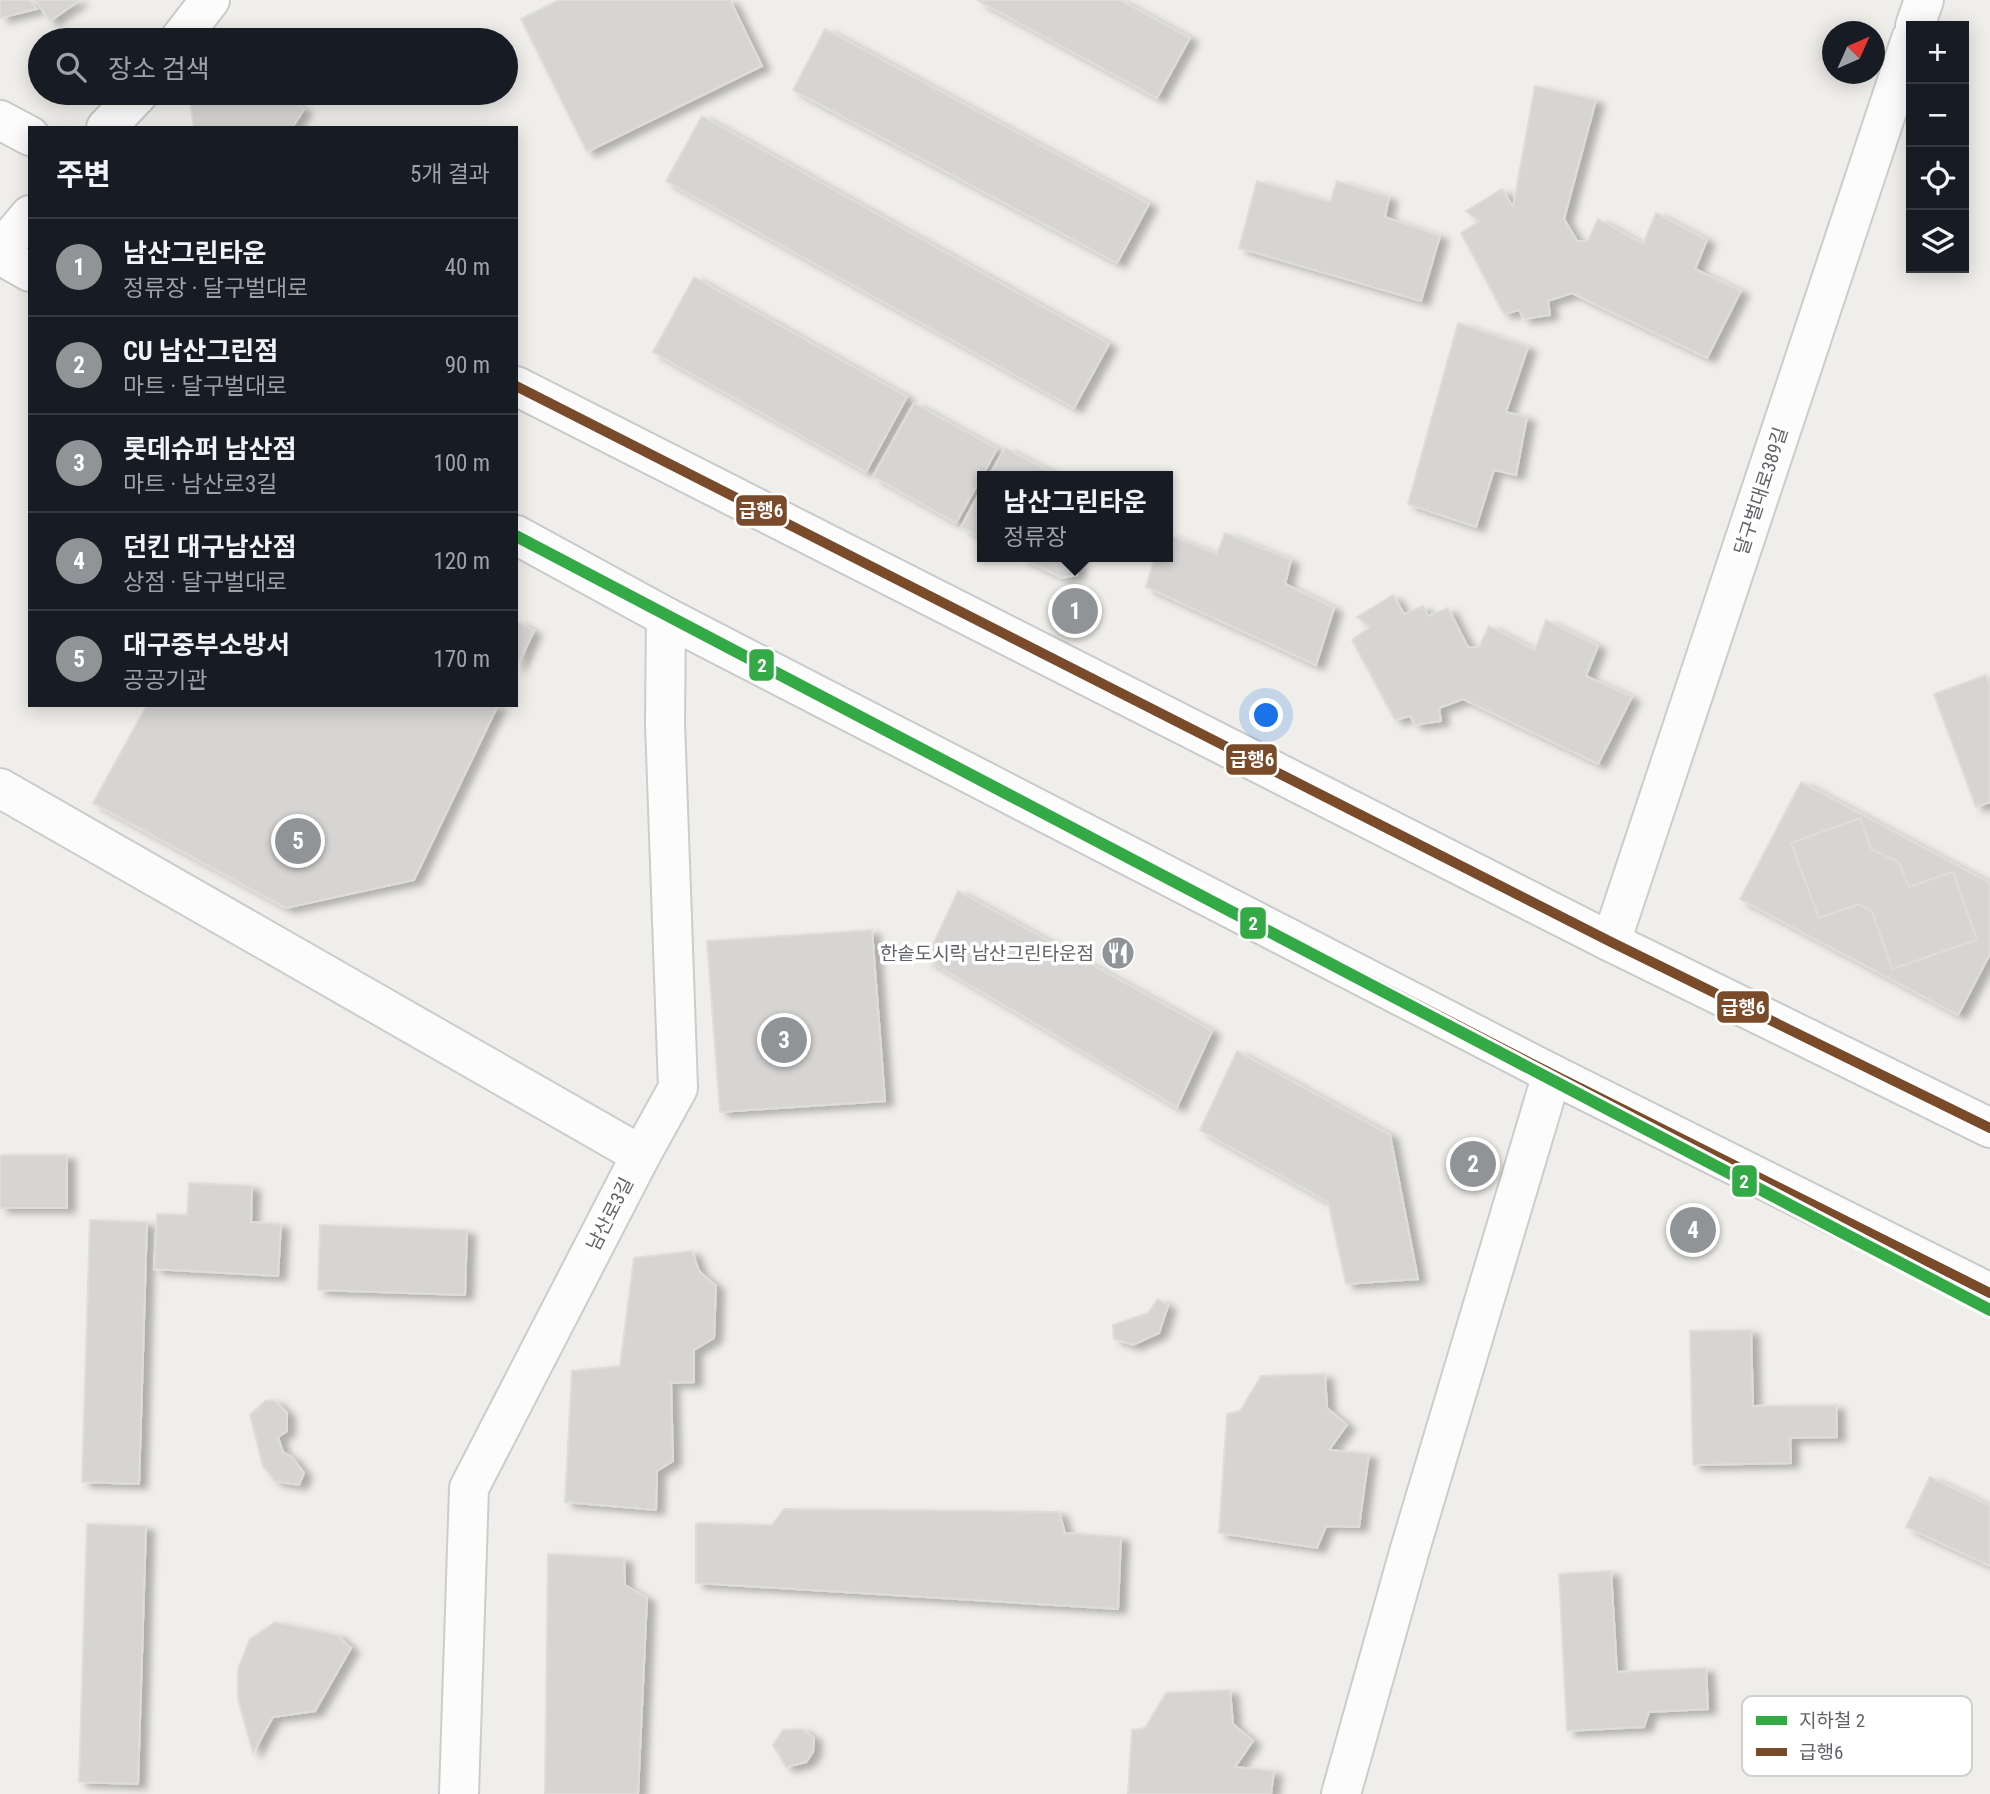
<!DOCTYPE html>
<html lang="ko">
<meta charset="utf-8">
<style>
:root{--surface:#171b24;--page:#242831;--text:#f1f3f6;--muted:#9ea1a6;--line:#363941;--accent:#919496}
body{margin:0;font-family:"Roboto Condensed","Noto Sans KR",sans-serif;background:var(--page);color:var(--text)}
.controls{position:absolute;right:21px;top:21px;display:grid;overflow:hidden;border-radius:0px;box-shadow:0 4px 18px #0003}
.controls button{width:63px;height:63px;display:grid;place-items:center;padding:0;border:0;border-bottom:2px solid var(--line);background:var(--surface);color:var(--text);font:35px sans-serif}
.compass{position:absolute;left:1822px;top:21px;width:63px;height:63px;border-radius:50%;background:var(--surface);box-shadow:0 4px 18px #0003;rotate:45deg}
.you{position:absolute;left:1267px;top:716px;width:24px;height:24px;margin:-18px;border:5px solid #fff;border-radius:50%;background:#1a73e8;box-shadow:0 0 0 10px #1a73e833}
.badge{display:grid;place-items:center;width:46px;height:46px;border-radius:50%;background:var(--accent);color:#fff;font-size:23px;font-weight:700}
.pin{position:absolute;translate:-50% -50%;border:4px solid #fff;box-shadow:0 2px 7px #0006}
.popup{position:absolute;left:977px;top:471px;width:196px;height:91px;box-sizing:border-box;display:grid;place-content:center;border-radius:0px;background:var(--surface);filter:drop-shadow(0 2px 5px #0005);font-size:23px;white-space:nowrap;color:var(--muted)}
.popup b{font-size:26px;color:var(--text)}
.popup::after{content:'';position:absolute;left:50%;top:100%;margin-left:-14px;border:14px solid transparent;border-top-color:var(--surface)}
.list{margin:0;padding:0;list-style:none}
h2{display:flex;justify-content:space-between;align-items:center;height:91px;margin:0;padding:0 28px;font-size:30px}
h2 small{font-size:23px;font-weight:400;color:var(--muted)}
.list li{display:grid;grid-template-columns:46px 1fr auto;gap:21px;align-items:center;box-sizing:border-box;height:98px;padding:0 28px;border-top:2px solid var(--line)}
.list b{display:block;font-size:26px;white-space:nowrap}
.list p{margin:0;font-size:23px;white-space:nowrap;color:var(--muted)}
.list em{font-size:23px;font-style:normal;color:var(--muted)}
.icon{flex:none;width:38px;height:38px;fill:none;stroke:currentColor;stroke-width:2;stroke-linecap:round;stroke-linejoin:round}
.map{position:relative;flex:none;width:1990px;height:1794px;overflow:hidden}
.search{position:absolute;background:var(--surface);box-shadow:0 4px 18px #0003;left:28px;top:28px;width:490px;height:77px;display:flex;align-items:center;gap:18px;box-sizing:border-box;padding:0 24px;border-radius:38px;color:var(--muted);font-size:26px}
.panel{position:absolute;background:var(--surface);box-shadow:0 4px 18px #0003;left:28px;top:126px;width:490px;height:581px;border-radius:0px}
.map>svg:first-child{display:block}
.building{fill:#d6d5d3;stroke:#deddd9;stroke-width:2;filter:url(#shadow)}
.lines{fill:none;stroke-linecap:round;stroke-linejoin:round}
.street-casing{stroke:#cbcccc;stroke-width:42}
.secondary-casing{stroke:#cacacb;stroke-width:42}
.street{stroke:#fdfcfc;stroke-width:38}
.secondary{stroke:#fdfcfc;stroke-width:38}
.bus-1-casing{stroke:#fff;stroke-width:16}
.bus-1{stroke:#7a4b2a;stroke-width:10}
.metro-1-casing{stroke:#fff;stroke-width:18}
.metro-1{stroke:#33aa46;stroke-width:12}
.labels{text-anchor:middle;dominant-baseline:central;stroke-width:7;stroke-linejoin:round;paint-order:stroke}
.street-label{font-size:19px;fill:#5f6368;stroke:#fff}
.poi-label{font-size:19px;fill:#5f6368;stroke:#fff;text-anchor:end}
.key{fill:#fff;stroke:#cfd0d2;stroke-width:2}
.key-label{font-size:19px;fill:#5f6368}
.line-badge{stroke:#fff;stroke-width:2.5}
.badge-label{font-size:19px;text-anchor:middle;font-weight:bold;fill:#fff}
</style>
<div class="map">
<svg width="1990" height="1794" viewBox="0 0 1990 1794">
<defs>
<filter id="shadow"><feDropShadow dx="8" dy="4.5" stdDeviation="3.5" flood-color="#0004"/></filter>
</defs>
<rect width="100%" height="100%" fill="#efeeea"/>
<g class="building">
<polygon points="0,0 30,0 37,9 0,18"/>
<polygon points="35,0 80,0 50,21"/>
<polygon points="559,0 730,0 762,66 587,152 521,19"/>
<polygon points="977,0 1120,0 1190,38 1157,98"/>
<polygon points="825,29 1149,204 1117,263 793,90"/>
<polygon points="1535,86 1596,100 1564,219 1577,241 1588,241 1598,219 1643,244 1656,213 1707,240 1695,269 1741,291 1707,358 1572,293 1548,301 1550,315 1524,319 1519,310 1504,314 1461,233 1479,221 1466,211 1502,189 1513,207"/>
<polygon points="189,93 277,93 304,109 292,128 194,128"/>
<polygon points="702,116 1109,344 1074,408 666,181"/>
<polygon points="1257,181 1330,202 1337,181 1389,197 1385,217 1440,236 1421,301 1239,248"/>
<polygon points="694,277 907,397 866,472 653,352"/>
<polygon points="1458,323 1528,347 1506,412 1527,417 1516,475 1494,470 1476,527 1408,504"/>
<polygon points="914,403 997,449 956,523 873,476"/>
<polygon points="1005,448 1059,476 989,476"/>
<polygon points="982,488 982,538 961,527"/>
<polygon points="1225,533 1291,560 1285,584 1334,608 1316,665 1146,587 1155,557 1168,557 1168,535 1217,554"/>
<polygon points="1020,557 1078,557 1077,575 1062,578"/>
<polygon points="1393,595 1404,614 1423,606 1428,616 1448,608 1468,647 1479,647 1489,626 1535,650 1546,620 1598,646 1586,676 1632,697 1598,764 1463,699 1439,708 1441,721 1415,725 1410,716 1395,720 1352,640 1370,627 1357,617"/>
<polygon points="516,621 534,631 516,668"/>
<polygon points="1986,675 1990,686 1990,802 1976,807 1934,694"/>
<polygon points="147,705 498,705 414,880 286,908 93,803"/>
<polygon points="1801,782 1990,883 1990,954 1958,1015 1740,899"/>
<polygon points="1860,818 1871,849 1899,862 1909,887 1953,872 1977,940 1892,969 1872,911 1859,904 1819,918 1791,843"/>
<polygon points="958,891 1212,1031 1177,1107 926,959"/>
<polygon points="872,930 885,1101 720,1112 707,941"/>
<polygon points="1237,1051 1390,1135 1418,1279 1346,1284 1328,1202 1200,1130"/>
<rect x="0" y="1155" width="67" height="53"/>
<polygon points="189,1183 252,1186 251,1222 281,1224 278,1276 154,1269 157,1214 187,1215"/>
<polygon points="90,1220 147,1222 139,1484 82,1482"/>
<polygon points="320,1225 467,1230 465,1295 318,1290"/>
<polygon points="692,1251 699,1271 716,1286 714,1338 694,1350 694,1382 671,1383 673,1461 657,1471 656,1510 565,1502 572,1371 620,1366 634,1258"/>
<polygon points="1158,1299 1168,1306 1159,1333 1133,1345 1114,1339 1113,1325 1148,1313"/>
<polygon points="1751,1330 1753,1406 1836,1405 1837,1437 1790,1438 1791,1463 1693,1465 1690,1331"/>
<polygon points="1325,1374 1327,1408 1347,1425 1329,1450 1369,1454 1359,1527 1326,1526 1317,1548 1219,1533 1227,1414 1240,1411 1261,1376"/>
<polygon points="274,1400 287,1413 287,1431 278,1437 283,1452 292,1457 304,1473 299,1485 275,1481 263,1466 250,1415 265,1401"/>
<polygon points="1930,1477 1990,1506 1990,1566 1906,1527"/>
<polygon points="784,1509 1059,1512 1065,1533 1121,1537 1118,1609 696,1583 696,1523 772,1525"/>
<polygon points="87,1524 146,1526 138,1784 79,1782"/>
<polygon points="548,1554 624,1558 625,1585 647,1598 638,1794 545,1794"/>
<polygon points="1611,1571 1617,1672 1706,1668 1708,1709 1649,1712 1644,1727 1567,1731 1559,1574"/>
<polygon points="275,1622 337,1635 351,1648 315,1711 273,1717 253,1753 238,1699 238,1669 250,1639"/>
<polygon points="1230,1690 1233,1724 1253,1741 1235,1767 1274,1771 1271,1794 1128,1794 1132,1730 1145,1728 1166,1693"/>
<polygon points="802,1729 814,1738 813,1752 806,1762 786,1767 773,1745 783,1730"/>
</g>
<g class="lines">
<defs>
<g id="street">
<polyline points="1915,26 1924,0"/>
<polyline points="0,788 641,1155"/>
<polyline points="1611,942 1911,39"/>
<polyline points="459,1794 469,1488 641,1155 678,1088 665,723 666,617"/>
<polyline points="1341,1794 1410,1549 1552,1074"/>
</g>
<g id="secondary">
<polyline points="179,40 210,0"/>
<polyline points="0,120 30,136"/>
<polyline points="106,128 139,93"/>
<polyline points="0,251 30,215"/>
<polyline points="0,255 30,272"/>
<polyline points="516,386 1611,942 1990,1128"/>
<polyline points="516,535 666,617 1552,1074 1990,1293"/>
</g>
</defs>
<use href="#street" class="street-casing"/>
<use href="#secondary" class="secondary-casing"/>
<use href="#street" class="street"/>
<use href="#secondary" class="secondary"/>
<defs>
<g id="bus-1">
<polyline points="516,386 1611,942 1990,1128"/>
<polyline points="516,535 666,617 1552,1074 1990,1293"/>
</g>
</defs>
<use href="#bus-1" class="bus-1-casing"/>
<use href="#bus-1" class="bus-1"/>
<defs>
<polyline id="metro-1" points="516,536 1990,1310"/>
</defs>
<use href="#metro-1" class="metro-1-casing"/>
<use href="#metro-1" class="metro-1"/>
</g>
<defs>
<symbol id="restaurant-disc" viewBox="-11 -11 22 22"><circle r="9.5" fill="#919496" stroke="#fff"/><path d="M-5-6h1v4h1v-4h1v4h1v-4h1v5L-1.5 .5V6h-2V.5L-5-1ZM5-6V6H3V1.5H1.5Q1.5-4 5-6Z" fill="#fff"/></symbol>
</defs>
<g fill-rule="evenodd">
<use href="#restaurant-disc" x="1099" y="934" width="38" height="38"/>
</g>
<g class="labels">
<g class="street-label">
<text transform="translate(1761 491) rotate(-72)">달구벌대로389길</text>
<text transform="translate(610 1214) rotate(-63)">남산로3길</text>
</g>
<g class="poi-label">
<text x="1094" y="953">한솥도시락 남산그린타운점</text>
</g>
</g>
<rect x="1742" y="1696" width="230" height="80" rx="10" class="key"/>
<rect x="1756" y="1716" width="31" height="9" fill="#33aa46"/>
<rect x="1756" y="1748" width="31" height="8" fill="#7a4b2a"/>
<g class="key-label">
<text x="1799" y="1727">지하철 2</text>
<text x="1799" y="1759">급행6</text>
</g>
<g class="line-badge">
<rect x="735" y="494" width="53" height="33" rx="7" fill="#7a4b2a"/>
<rect x="748" y="648" width="27" height="34" rx="7" fill="#33aa46"/>
<rect x="1225" y="743" width="53" height="33" rx="7" fill="#7a4b2a"/>
<rect x="1239" y="906" width="28" height="34" rx="7" fill="#33aa46"/>
<rect x="1716" y="990" width="54" height="34" rx="7" fill="#7a4b2a"/>
<rect x="1731" y="1164" width="27" height="34" rx="7" fill="#33aa46"/>
</g>
<g class="badge-label">
<text x="761" y="517">급행6</text>
<text x="762" y="672">2</text>
<text x="1252" y="766">급행6</text>
<text x="1253" y="930">2</text>
<text x="1743" y="1014">급행6</text>
<text x="1744" y="1188">2</text>
</g>
</svg>
<div class="controls">
<button>+</button>
<button>−</button>
<button><svg class="icon" aria-label="locate" viewBox="0 0 24 24"><circle cx="12" cy="12" r="6"/><path d="M12 2v4M12 18v4M2 12h4M18 12h4"/></svg></button>
<button><svg class="icon" aria-label="layers" viewBox="0 0 24 24"><path d="M12 4l9 5-9 5-9-5zM3 14l9 5 9-5"/></svg></button>
</div>
<svg class="compass" viewBox="-18 -18 36 36"><path d="M0-13l5 13h-10z" fill="#e53935"/><path d="M0 13l5-13h-10z" fill="#9ea1a6"/></svg>
<div class="you"></div>
<div class="pin badge" style="left:1075px;top:611px">1</div>
<div class="popup"><b>남산그린타운</b>정류장</div>
<div class="pin badge" style="left:1473px;top:1164px">2</div>
<div class="pin badge" style="left:784px;top:1040px">3</div>
<div class="pin badge" style="left:1693px;top:1230px">4</div>
<div class="pin badge" style="left:298px;top:841px">5</div>
<div class="search"><svg class="icon" aria-label="search" viewBox="0 0 24 24"><circle cx="10" cy="10" r="6"/><path d="M15 15l6 6"/></svg>장소 검색</div>
<section class="panel">
<h2>주변<small>5개 결과</small></h2>
<ul class="list">
<li><span class="badge">1</span><div><b>남산그린타운</b><p>정류장 · 달구벌대로</p></div><em>40 m</em></li>
<li><span class="badge">2</span><div><b>CU 남산그린점</b><p>마트 · 달구벌대로</p></div><em>90 m</em></li>
<li><span class="badge">3</span><div><b>롯데슈퍼 남산점</b><p>마트 · 남산로3길</p></div><em>100 m</em></li>
<li><span class="badge">4</span><div><b>던킨 대구남산점</b><p>상점 · 달구벌대로</p></div><em>120 m</em></li>
<li><span class="badge">5</span><div><b>대구중부소방서</b><p>공공기관</p></div><em>170 m</em></li>
</ul>
</section>
</div>
